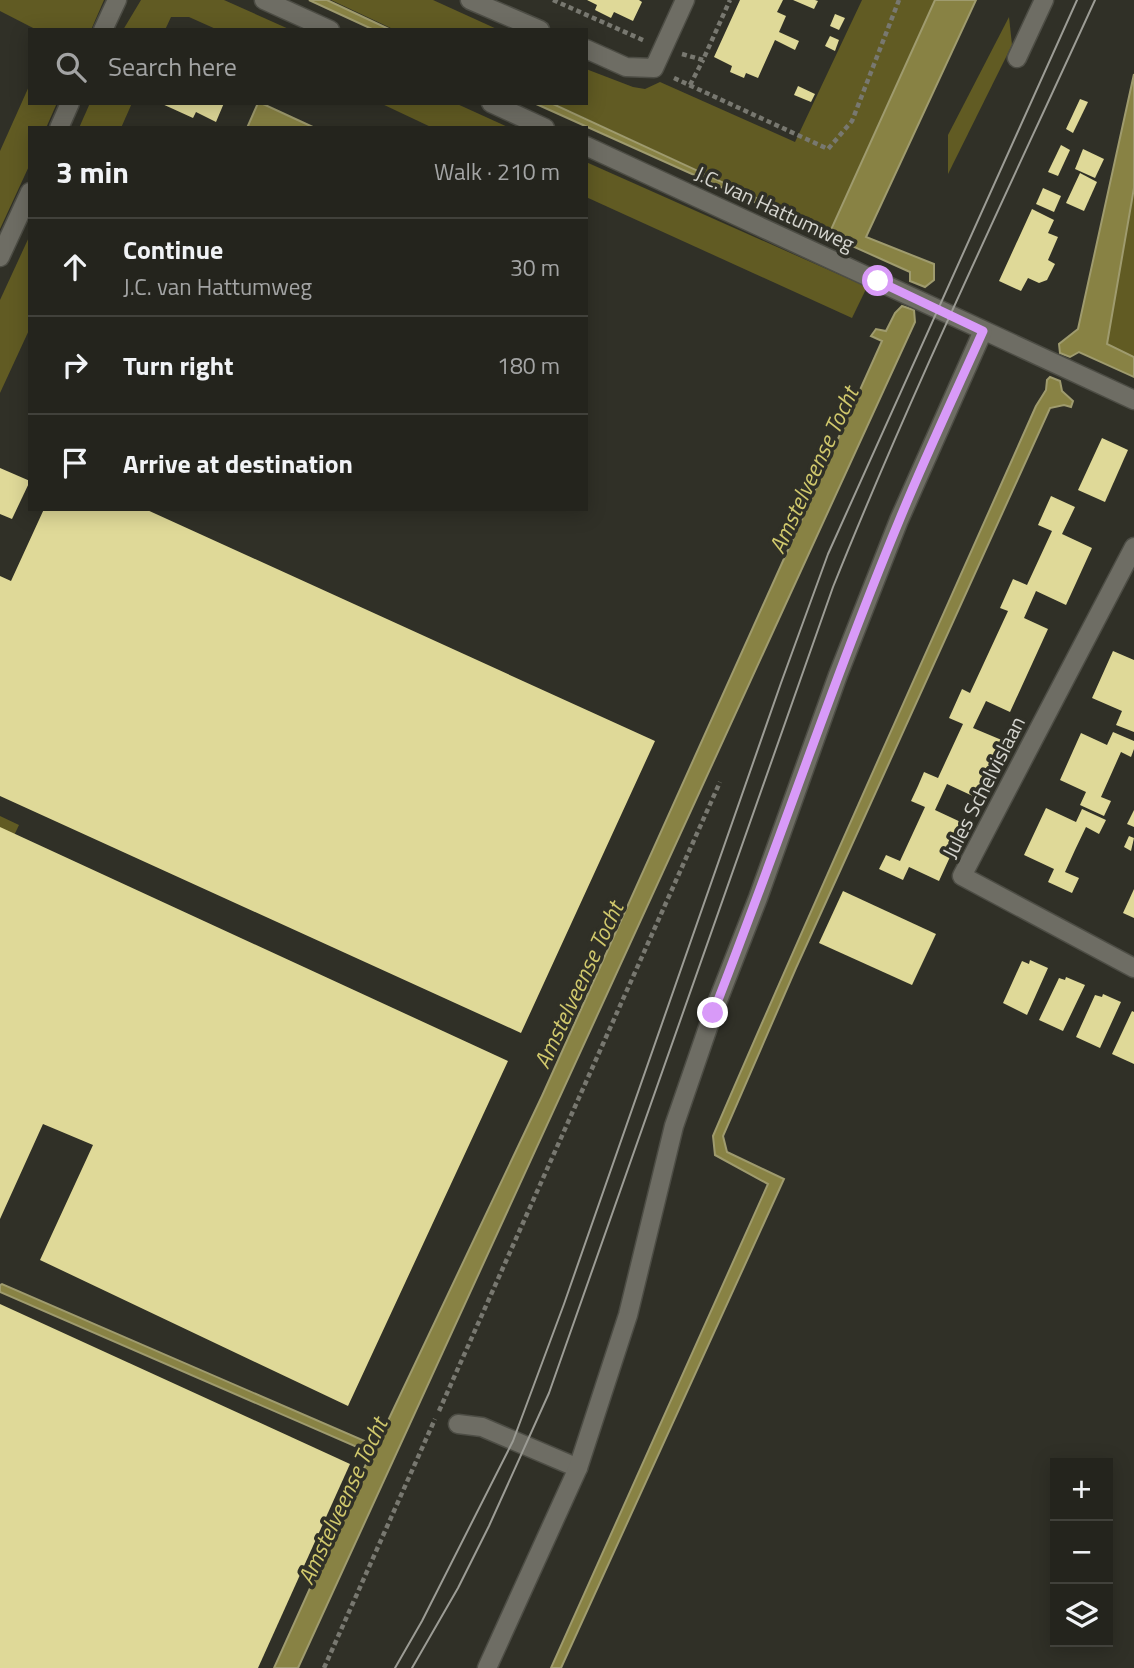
<!DOCTYPE html>
<meta charset="utf-8">
<style>
:root{--surface:#24241d;--page:#2c2c26;--text:#f1f3f6;--muted:#a3a4a4;--line:#41413b}
body{margin:0;font-family:"Titillium Web",sans-serif;background:var(--page);color:var(--text)}
.controls{position:absolute;right:21px;bottom:21px;display:grid;overflow:hidden;border-radius:0px;box-shadow:0 4px 18px #0003}
.controls button{width:63px;height:63px;display:grid;place-items:center;padding:0;border:0;border-bottom:2px solid var(--line);background:var(--surface);color:var(--text);font:35px sans-serif}
.stop{position:absolute;width:21px;height:21px;margin:-16px;border:5px solid #d89af8;border-radius:50%;background:#fff}
.stop.end{background:#d89af8;border-color:#fff;box-shadow:0 2px 7px #0008}
.list{margin:0;padding:0;list-style:none}
h2{display:flex;justify-content:space-between;align-items:center;height:91px;margin:0;padding:0 28px;font-size:30px}
h2 small{font-size:23px;font-weight:400;color:var(--muted)}
.list li{display:grid;grid-template-columns:46px 1fr auto;gap:21px;align-items:center;box-sizing:border-box;height:98px;padding:0 28px;border-top:2px solid var(--line)}
.list b{display:block;font-size:26px;white-space:nowrap}
.list p{margin:0;font-size:23px;white-space:nowrap;color:var(--muted)}
.list em{font-size:23px;font-style:normal;color:var(--muted)}
.icon{flex:none;width:38px;height:38px;fill:none;stroke:currentColor;stroke-width:2;stroke-linecap:round;stroke-linejoin:round}
.map{position:relative;flex:none;width:1134px;height:1668px;overflow:hidden}
.search{position:absolute;background:var(--surface);box-shadow:0 4px 18px #0003;left:28px;top:28px;width:560px;height:77px;display:flex;align-items:center;gap:18px;box-sizing:border-box;padding:0 24px;border-radius:0px;color:var(--muted);font-size:26px}
.panel{position:absolute;background:var(--surface);box-shadow:0 4px 18px #0003;left:28px;top:126px;width:560px;height:385px;border-radius:0px}
.map>svg:first-child{display:block}
.green{fill:#615b23}
.water{fill:#888244;stroke:#9f9b6e;stroke-width:2}
.building{fill:#dfd998}
.lines{fill:none;stroke-linecap:round;stroke-linejoin:round}
.minor-casing{stroke:#4d4d45;stroke-width:21}
.path{stroke:#787870;stroke-width:4.5;stroke-dasharray:5 3.5;stroke-linecap:butt}
.minor{stroke:#6e6d64;stroke-width:18}
.tram{stroke:#9c9c95;stroke-width:2}
.route{stroke:#d89af8;stroke-width:9}
.labels{text-anchor:middle;dominant-baseline:central;stroke-width:7;stroke-linejoin:round;paint-order:stroke}
.street-label{font-size:21px;fill:#d5d5cf;stroke:#303027}
.water-label{font-size:23px;font-style:italic;fill:#d0c86c;stroke:#303027}
</style>
<div class="map">
<svg width="1134" height="1668" viewBox="0 0 1134 1668">
<rect width="100%" height="100%" fill="#303027"/>
<g class="green">
<polygon points="0,0 104,0 91,30 37,30 0,11"/>
<polygon points="141,0 224,0 291,30 218,30 189,17 171,17 165,30 123,30"/>
<polygon points="331,0 433,0 499,30 395,30"/>
<polygon points="862,0 935,0 830,232 553,103 586,103 586,69 633,87 645,89 660,82 795,142"/>
<polygon points="1009,17 1012,45 948,174 948,135"/>
<polygon points="30,84 30,103 57,103 46,128 30,128 30,164 0,229 0,151"/>
<polygon points="90,103 132,103 121,128 79,128"/>
<polygon points="380,103 455,103 510,128 433,128"/>
<polygon points="586,162 867,287 852,318 586,197"/>
<polygon points="1134,190 1134,357 1107,344"/>
<polygon points="30,235 30,328 0,393 0,300"/>
<polygon points="0,816 19,825 0,865"/>
</g>
<g class="water">
<polygon points="309,0 327,0 391,30 374,30"/>
<polygon points="935,0 976,0 866,237 934,264 934,280 925,287 910,281 910,272 534,103 551,103 830,232"/>
<polygon points="1134,74 1134,188 1107,344 1134,357 1134,377 1079,352 1070,357 1060,353 1059,344 1078,329"/>
<polygon points="258,103 261,103 315,128 247,128"/>
<polygon points="902,306 914,310 915,322 298,1668 274,1668 371,1453 0,1292 0,1285 2,1284 376,1446 542,1096 882,341 871,336 876,329 886,331 895,313"/>
<path d="M1050 377 1060 381 1062 391 1073 401 1071 407 1064 405 1050 408 796 968 723 1136 727 1152 784 1179 561 1668H551L768 1184 715 1155 713 1136C818 892 928 649 1036 406L1046 390 1047 380Z"/>
</g>
<g class="building">
<polygon points="587,0 639,0 642,2 633,21 614,12 611,18 595,10 597,5"/>
<polygon points="740,0 783,0 777,12 786,16 779,32 799,41 795,50 775,40 758,78 746,73 744,78 730,72 732,66 714,57"/>
<polygon points="793,0 815,0 818,1 814,9"/>
<polygon points="835,14 845,18 839,30 830,26"/>
<polygon points="830,36 839,40 835,51 825,46"/>
<polygon points="798,86 815,94 811,102 794,95"/>
<polygon points="1080,99 1088,102 1073,133 1066,129"/>
<polygon points="160,103 224,103 216,122 196,112 193,118"/>
<polygon points="1061,145 1070,150 1058,176 1048,172"/>
<polygon points="1083,149 1104,159 1095,178 1075,169"/>
<polygon points="1080,173 1097,182 1084,211 1066,203"/>
<polygon points="1043,188 1061,196 1054,212 1036,204"/>
<polygon points="1032,209 1054,220 1048,233 1058,237 1048,260 1055,264 1047,280 1039,283 1028,278 1021,291 999,281"/>
<polygon points="1102,438 1128,450 1105,502 1078,490"/>
<polygon points="0,468 30,481 12,519 0,514"/>
<polygon points="1051,496 1075,507 1062,534 1092,548 1066,605 1036,591 1024,618 1048,629 1010,712 986,701 973,728 1004,741 977,798 947,784 935,810 965,824 939,881 909,867 903,880 879,869 886,855 900,861 925,807 911,801 918,786 924,772 938,778 963,724 949,718 962,689 970,693 1008,611 1000,608 1013,579 1027,585 1052,531 1038,525"/>
<polygon points="44,509 145,509 655,741 521,1033 0,796 0,576 11,581"/>
<polygon points="1113,651 1134,660 1134,732 1116,725 1122,711 1092,698"/>
<polygon points="1113,732 1134,741 1134,749 1131,757 1121,752 1101,797 1111,801 1104,816 1080,805 1086,792 1060,780 1081,733 1107,745"/>
<polygon points="1046,808 1076,822 1082,809 1106,820 1099,834 1086,827 1075,850 1065,872 1079,878 1072,893 1048,882 1054,869 1024,855"/>
<polygon points="1134,810 1134,827 1127,824"/>
<polygon points="0,827 508,1061 348,1406 40,1260 93,1145 43,1124 0,1219"/>
<polygon points="1129,836 1134,838 1131,851 1124,847"/>
<polygon points="1134,889 1134,918 1123,913"/>
<polygon points="843,891 936,934 912,985 819,943"/>
<polygon points="1030,960 1048,968 1027,1015 1003,1003 1022,961 1029,964"/>
<polygon points="1066,977 1085,985 1063,1031 1039,1020 1059,978 1065,980"/>
<polygon points="1103,994 1121,1002 1100,1048 1076,1037 1095,995 1102,997"/>
<polygon points="1132,1011 1134,1012 1134,1064 1112,1054"/>
<polygon points="0,1304 350,1464 258,1668 0,1668"/>
</g>
<g class="lines">
<defs>
<g id="minor">
<polyline points="264,0 330,30"/>
<polyline points="470,0 540,30"/>
<polyline points="103,30 117,0"/>
<polyline points="586,49 626,67 654,68 685,0"/>
<polyline points="1017,58 1044,0"/>
<polyline points="491,103 545,128"/>
<polyline points="59,128 70,103"/>
<polyline points="586,146 1134,400"/>
<polyline points="0,257 30,192"/>
<polyline points="1134,547 962,876 1134,968"/>
<polyline points="458,1424 482,1427 578,1468"/>
<polyline points="487,1668 578,1468 628,1315 674,1126 713,1013 758,898 838,675 899,520 983,331"/>
</g>
</defs>
<use href="#minor" class="minor-casing"/>
<g class="path">
<polyline points="553,0 645,41"/>
<polyline points="682,54 703,60 730,0"/>
<polyline points="674,78 828,149 852,121 899,0"/>
<polyline points="690,85 703,60"/>
<polyline points="439,1411 720,782"/>
<polyline points="324,1668 435,1419"/>
</g>
<use href="#minor" class="minor"/>
<g class="tram">
<polyline points="395,1668 422,1621 513,1441 564,1304 781,683 828,554 1077,0"/>
<path d="M412 1668 458 1588 489 1526 549 1393 833 587C913 388 1006 195 1095 0"/>
</g>
</g>
<g class="lines">
<path class="route" d="M713 1013C777 850 832 683 899 521 925 457 955 394 983 331L878 281"/>
</g>
<g class="labels">
<g class="street-label">
<text transform="translate(775 208) rotate(25)">J.C. van Hattumweg</text>
<text transform="translate(983 787) rotate(-63)">Jules Schelvislaan</text>
</g>
<g class="water-label">
<text transform="translate(813 470) rotate(-65)">Amstelveense Tocht</text>
<text transform="translate(578 985) rotate(-65)">Amstelveense Tocht</text>
<text transform="translate(342 1501) rotate(-65)">Amstelveense Tocht</text>
</g>
</g>
</svg>
<div class="controls">
<button>+</button>
<button>−</button>
<button><svg class="icon" aria-label="layers" viewBox="0 0 24 24"><path d="M12 4l9 5-9 5-9-5zM3 14l9 5 9-5"/></svg></button>
</div>
<div class="stop" style="left:878px;top:281px"></div>
<div class="stop end" style="left:713px;top:1013px"></div>
<div class="search"><svg class="icon" aria-label="search" viewBox="0 0 24 24"><circle cx="10" cy="10" r="6"/><path d="M15 15l6 6"/></svg>Search here</div>
<section class="panel">
<h2>3 min<small>Walk · 210 m</small></h2>
<ul class="list">
<li><svg class="icon" aria-label="ahead" viewBox="0 0 24 24"><path d="M12 20V5M6 11l6-6 6 6"/></svg><div><b>Continue</b><p>J.C. van Hattumweg</p></div><em>30 m</em></li>
<li><svg class="icon" aria-label="right" viewBox="0 0 24 24"><path d="M7 20v-9h11M14 6l5 5-5 5"/></svg><div><b>Turn right</b></div><em>180 m</em></li>
<li><svg class="icon" aria-label="arrive" viewBox="0 0 24 24"><path d="M6 21V4h12l-3 4 3 4H6"/></svg><div><b>Arrive at destination</b></div></li>
</ul>
</section>
</div>
